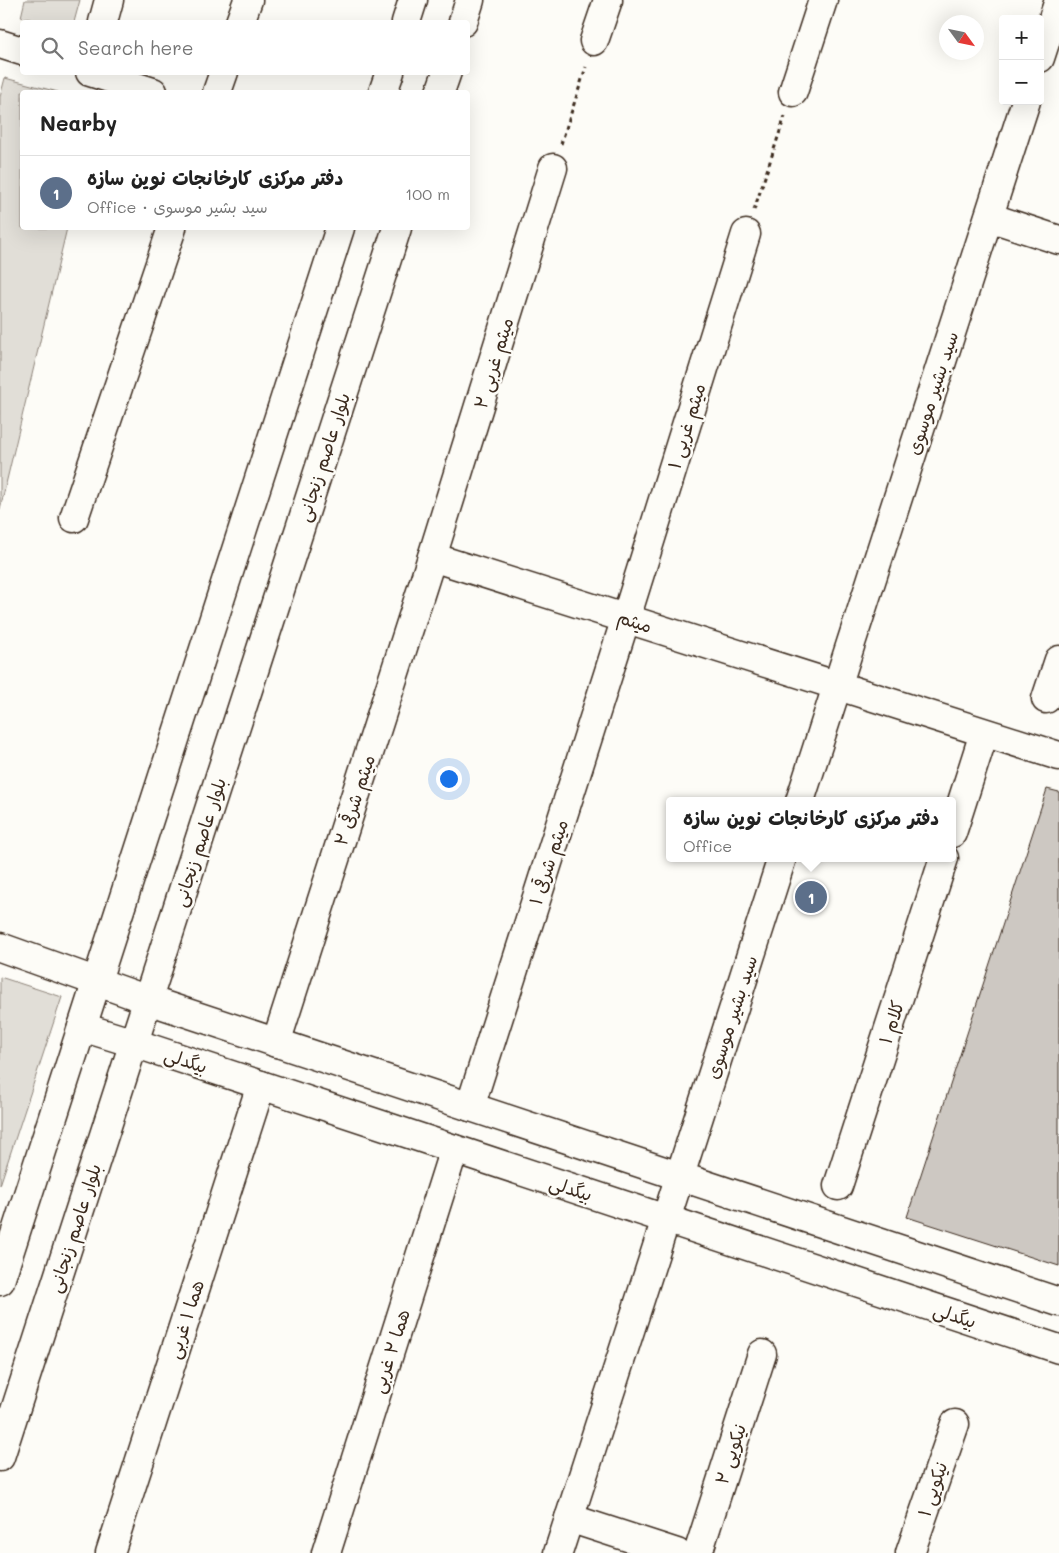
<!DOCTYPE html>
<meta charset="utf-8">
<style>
:root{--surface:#fff;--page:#f2f2f2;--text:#222;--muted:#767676;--line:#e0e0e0;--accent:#0f766e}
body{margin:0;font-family:Mali,"Playpen Sans Arabic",sans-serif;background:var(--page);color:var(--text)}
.controls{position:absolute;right:15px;top:15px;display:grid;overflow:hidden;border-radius:5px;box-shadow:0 5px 20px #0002}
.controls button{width:45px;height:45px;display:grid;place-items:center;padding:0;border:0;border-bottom:1px solid var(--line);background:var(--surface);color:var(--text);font:25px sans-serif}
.compass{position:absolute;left:939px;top:15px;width:45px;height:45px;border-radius:50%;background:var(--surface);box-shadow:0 5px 20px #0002;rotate:123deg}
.you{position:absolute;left:448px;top:778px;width:18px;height:18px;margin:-12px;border:4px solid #fff;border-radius:50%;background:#1a73e8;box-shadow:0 0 0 8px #1a73e833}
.badge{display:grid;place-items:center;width:32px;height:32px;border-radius:50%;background:var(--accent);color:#fff;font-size:16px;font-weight:700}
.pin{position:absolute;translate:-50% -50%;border:2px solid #fff;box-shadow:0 1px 5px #0006}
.popup{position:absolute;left:666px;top:797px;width:290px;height:65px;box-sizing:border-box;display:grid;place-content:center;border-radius:5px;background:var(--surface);filter:drop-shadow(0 1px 4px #0005);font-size:16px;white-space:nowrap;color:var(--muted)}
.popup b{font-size:19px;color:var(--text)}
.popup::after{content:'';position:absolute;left:50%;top:100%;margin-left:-10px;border:10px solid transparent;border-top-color:var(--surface)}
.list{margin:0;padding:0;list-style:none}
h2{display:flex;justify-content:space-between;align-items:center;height:65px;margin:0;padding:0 20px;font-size:21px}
h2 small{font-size:16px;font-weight:400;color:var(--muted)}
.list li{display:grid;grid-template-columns:32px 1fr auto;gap:15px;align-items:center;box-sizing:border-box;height:75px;padding:0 20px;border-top:1px solid var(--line)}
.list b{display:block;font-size:19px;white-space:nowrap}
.list p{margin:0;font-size:16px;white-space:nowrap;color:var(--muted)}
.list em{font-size:16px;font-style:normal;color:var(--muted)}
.icon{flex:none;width:28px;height:28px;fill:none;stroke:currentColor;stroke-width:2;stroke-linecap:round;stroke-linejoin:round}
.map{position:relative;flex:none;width:1059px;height:1553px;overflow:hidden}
.search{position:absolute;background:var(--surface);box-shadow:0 5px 20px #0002;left:20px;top:20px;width:450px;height:55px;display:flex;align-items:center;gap:12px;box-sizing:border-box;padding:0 18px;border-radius:5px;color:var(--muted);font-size:19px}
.panel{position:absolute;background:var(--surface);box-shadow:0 5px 20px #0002;left:20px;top:90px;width:450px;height:140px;border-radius:5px}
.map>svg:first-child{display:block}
.green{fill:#e1ded7;stroke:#8e847a}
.building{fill:#cdc8c2;stroke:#3b2a1e}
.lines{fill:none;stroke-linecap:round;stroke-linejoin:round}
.street-casing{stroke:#3b2a1e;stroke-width:31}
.secondary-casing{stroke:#3b2a1e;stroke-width:31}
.path{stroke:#3b2a1e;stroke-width:3;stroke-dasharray:4 4;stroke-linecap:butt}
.street{stroke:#fdfcf7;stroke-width:28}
.secondary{stroke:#fdfcf7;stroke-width:28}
.labels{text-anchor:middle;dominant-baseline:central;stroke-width:5;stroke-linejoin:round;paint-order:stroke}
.street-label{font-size:18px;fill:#3b2a1e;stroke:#fdfcf7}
</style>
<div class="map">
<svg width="1059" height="1553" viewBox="0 0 1059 1553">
<rect width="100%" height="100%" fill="#fdfcf7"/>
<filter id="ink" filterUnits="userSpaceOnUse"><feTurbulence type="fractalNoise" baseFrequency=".02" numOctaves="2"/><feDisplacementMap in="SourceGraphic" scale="10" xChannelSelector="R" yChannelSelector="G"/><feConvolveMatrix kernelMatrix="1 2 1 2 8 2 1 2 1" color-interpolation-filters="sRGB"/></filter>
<g filter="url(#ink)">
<g class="green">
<polygon points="25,0 80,0 74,22 42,22 21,17"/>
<polygon points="5,78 58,92 22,92 22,228 67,228 0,509 0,97"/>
<polygon points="0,977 62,997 0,1185"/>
</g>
<polygon class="building" points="1047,789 1059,792 1059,1266 907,1217"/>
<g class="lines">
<defs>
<g id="street">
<polyline points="103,22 109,0"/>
<polyline points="240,22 248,0"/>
<polyline points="594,41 608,0"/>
<polyline points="0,44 22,51"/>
<polyline points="90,72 153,92"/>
<polyline points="217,92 224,72"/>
<polyline points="793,92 823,0"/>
<polyline points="989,217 1059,240"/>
<polyline points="74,518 172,228"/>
<polyline points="1046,699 1059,660"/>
<polyline points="952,833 984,733"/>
<polyline points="276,1043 432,557 553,168"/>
<polyline points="470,1107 626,618 746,234"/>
<polyline points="838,1186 944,858"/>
<polyline points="569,1518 677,1553"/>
<polyline points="110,1553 261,1085"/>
<polyline points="326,1553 454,1149"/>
<polyline points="558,1553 666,1219"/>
<polyline points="698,1553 762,1354"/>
<polyline points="910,1553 955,1424"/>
</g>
<g id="secondary">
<polyline points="406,22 413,0"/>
<polyline points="463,22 470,0"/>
<polyline points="1040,58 1059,0"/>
<polyline points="383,92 390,72"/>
<polyline points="440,92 447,72"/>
<polyline points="432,557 1059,756"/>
<polyline points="800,801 1026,101"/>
<polyline points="0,947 148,1000 1059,1302"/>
<polyline points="82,1027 134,1043 1059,1349"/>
<polyline points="666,1219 782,858"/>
<polyline points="0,1281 340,228"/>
<polyline points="0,1457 397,228"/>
</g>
</defs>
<use href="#street" class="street-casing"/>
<use href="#secondary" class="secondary-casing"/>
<g class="path">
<polyline points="561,144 586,67"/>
<polyline points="754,210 785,116"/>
</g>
<use href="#street" class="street"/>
<use href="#secondary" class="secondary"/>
</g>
</g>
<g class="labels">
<g class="street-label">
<text transform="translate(493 363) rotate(-73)">میثم غربی ۲</text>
<text transform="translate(932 393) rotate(-72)">سید بشیر موسوی</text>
<text transform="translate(686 426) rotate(-73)">میثم غربی ۱</text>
<text transform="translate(323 457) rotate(-72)">بلوار عاصم زنجانی</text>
<text transform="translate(635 621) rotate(18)">میثم</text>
<text transform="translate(354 800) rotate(-72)">میثم شرقی ۲</text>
<text transform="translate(199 842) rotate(-72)">بلوار عاصم زنجانی</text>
<text transform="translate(548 862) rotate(-72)">میثم شرقی ۱</text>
<text transform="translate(731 1017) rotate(-72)">سید بشیر موسوی</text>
<text transform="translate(891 1022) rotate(-72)">کلام ۱</text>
<text transform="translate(186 1060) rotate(18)">بیگدلی</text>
<text transform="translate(571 1188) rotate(18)">بیگدلی</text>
<text transform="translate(74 1228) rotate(-72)">بلوار عاصم زنجانی</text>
<text transform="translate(955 1315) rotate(18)">بیگدلی</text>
<text transform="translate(185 1319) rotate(-72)">هما ۱ غربی</text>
<text transform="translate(390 1351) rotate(-72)">هما ۲ غربی</text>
<text transform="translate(730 1454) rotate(-72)">نیکویی ۲</text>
<text transform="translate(932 1489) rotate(-71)">نیکویی ۱</text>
</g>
</g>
</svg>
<div class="controls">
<button>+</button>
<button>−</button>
</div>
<svg class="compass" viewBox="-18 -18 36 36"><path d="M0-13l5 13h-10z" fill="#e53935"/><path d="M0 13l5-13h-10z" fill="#767676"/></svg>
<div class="you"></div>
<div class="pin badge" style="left:811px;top:897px;background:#5c6f8a">1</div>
<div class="popup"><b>دفتر مرکزی کارخانجات نوین سازه</b>Office</div>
<div class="search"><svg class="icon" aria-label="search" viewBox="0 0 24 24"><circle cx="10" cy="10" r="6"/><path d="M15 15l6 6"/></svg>Search here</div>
<section class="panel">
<h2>Nearby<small></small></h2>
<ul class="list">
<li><span class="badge" style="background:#5c6f8a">1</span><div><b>دفتر مرکزی کارخانجات نوین سازه</b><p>Office · سید بشیر موسوی</p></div><em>100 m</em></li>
</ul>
</section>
</div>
